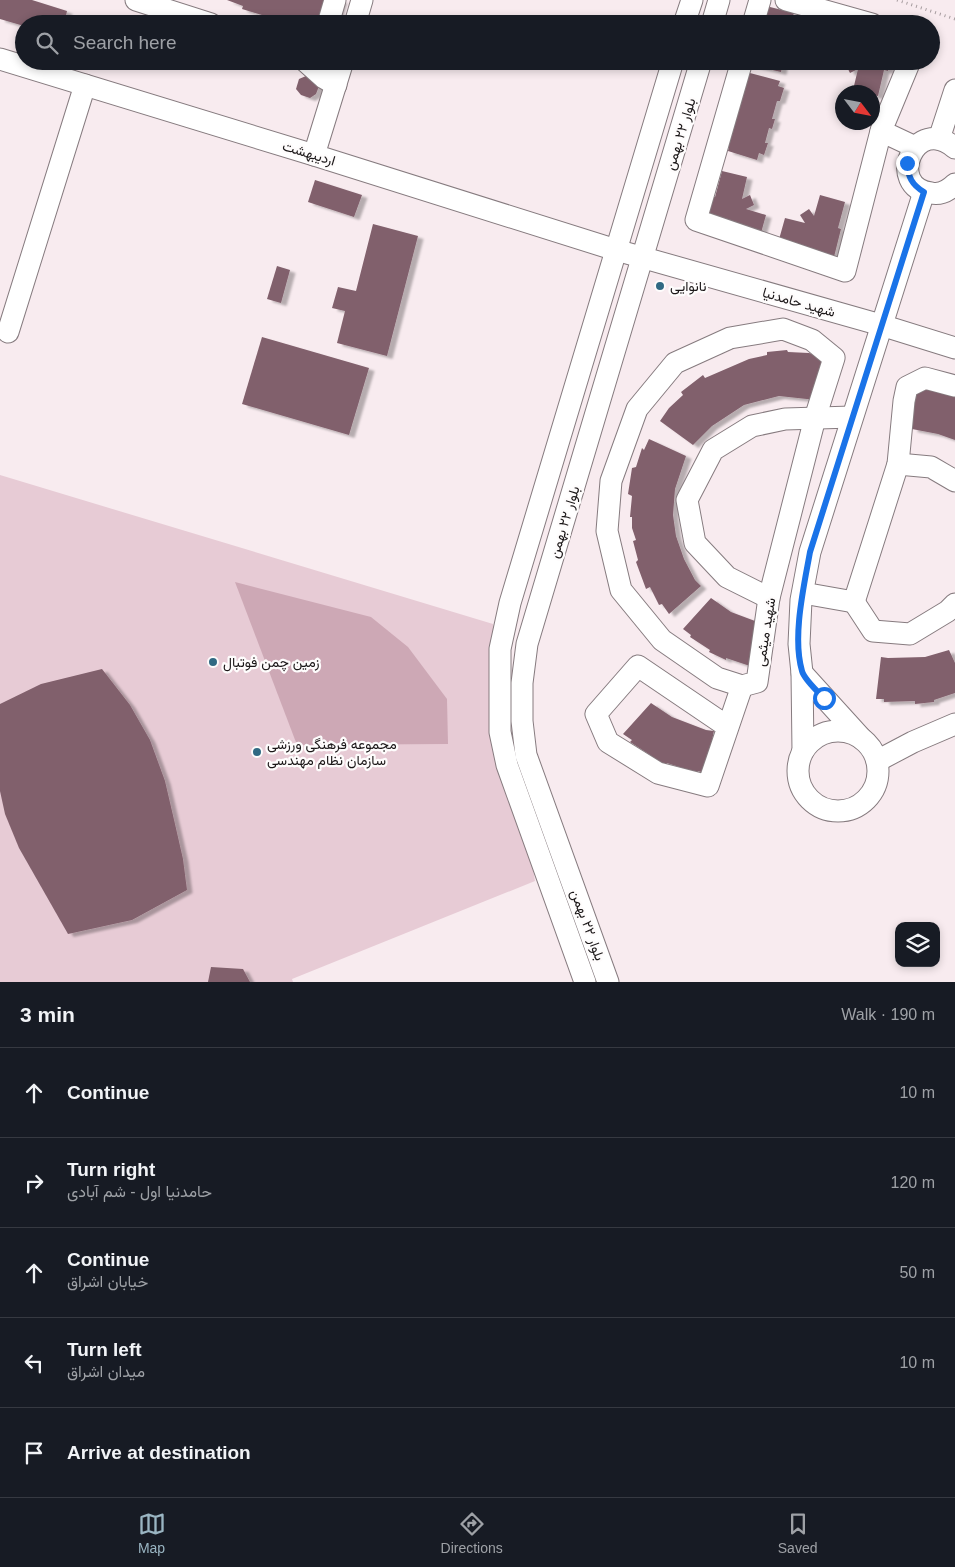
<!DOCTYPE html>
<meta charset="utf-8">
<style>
:root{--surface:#171b24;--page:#242831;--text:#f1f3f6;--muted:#9ea1a6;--line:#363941;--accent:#9ab5c2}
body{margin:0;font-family:Helvetica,Vazirmatn,sans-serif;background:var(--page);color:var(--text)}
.controls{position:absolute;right:15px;bottom:15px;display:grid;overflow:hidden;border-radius:10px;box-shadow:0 2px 8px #0003}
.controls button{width:45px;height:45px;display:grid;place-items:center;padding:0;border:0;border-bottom:1px solid var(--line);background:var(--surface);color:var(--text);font:25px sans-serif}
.compass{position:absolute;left:835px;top:85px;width:45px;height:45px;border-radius:50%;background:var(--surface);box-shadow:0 2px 8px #0003;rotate:122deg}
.stop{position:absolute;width:15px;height:15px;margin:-11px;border:4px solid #1a73e8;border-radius:50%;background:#fff}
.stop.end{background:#1a73e8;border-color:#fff;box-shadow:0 1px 5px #0008}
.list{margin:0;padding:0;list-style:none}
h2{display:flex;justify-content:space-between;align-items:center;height:65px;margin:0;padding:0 20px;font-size:21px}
h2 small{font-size:16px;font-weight:400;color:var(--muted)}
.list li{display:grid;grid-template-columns:32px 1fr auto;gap:15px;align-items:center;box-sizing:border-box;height:90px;padding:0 20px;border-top:1px solid var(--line)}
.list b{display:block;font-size:19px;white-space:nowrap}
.list p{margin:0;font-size:16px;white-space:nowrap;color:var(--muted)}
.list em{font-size:16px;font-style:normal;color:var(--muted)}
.icon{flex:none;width:28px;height:28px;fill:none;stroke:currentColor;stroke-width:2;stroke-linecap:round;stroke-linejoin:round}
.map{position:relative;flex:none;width:955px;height:982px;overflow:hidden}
.search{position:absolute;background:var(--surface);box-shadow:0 2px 8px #0003;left:15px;right:15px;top:15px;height:55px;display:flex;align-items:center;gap:12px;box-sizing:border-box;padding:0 18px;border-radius:28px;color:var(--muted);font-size:19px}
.sheet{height:515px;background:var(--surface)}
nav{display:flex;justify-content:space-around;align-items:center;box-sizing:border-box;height:70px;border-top:1px solid var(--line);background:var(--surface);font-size:14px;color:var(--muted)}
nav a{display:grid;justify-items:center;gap:2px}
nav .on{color:var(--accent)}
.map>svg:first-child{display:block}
.green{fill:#e7cbd5}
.forest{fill:#cda8b5}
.building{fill:#81606c;filter:url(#shadow)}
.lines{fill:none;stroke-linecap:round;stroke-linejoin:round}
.minor-casing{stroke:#867b7f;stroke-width:23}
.path{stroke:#a69c9f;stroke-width:3;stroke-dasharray:1 4;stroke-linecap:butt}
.minor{stroke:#fff;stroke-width:21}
.route{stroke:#1a73e8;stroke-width:6}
.poi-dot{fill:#306983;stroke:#fefcfc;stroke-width:2}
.labels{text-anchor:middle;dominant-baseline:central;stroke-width:4.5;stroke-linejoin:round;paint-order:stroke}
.street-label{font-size:14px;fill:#1a1617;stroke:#fefcfc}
.poi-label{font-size:14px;fill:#1a1617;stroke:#fefcfc;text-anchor:start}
</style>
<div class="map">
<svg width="955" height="982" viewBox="0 0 955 982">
<defs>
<filter id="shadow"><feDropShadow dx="5.5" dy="3" stdDeviation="1" flood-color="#0004"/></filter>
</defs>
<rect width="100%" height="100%" fill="#f8ebef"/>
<polygon class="green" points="0,475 493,624 535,881 292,979 293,982 0,982"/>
<polygon class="forest" points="235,582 371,617 408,647 447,699 448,744 297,745"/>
<g class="building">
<polygon points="0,0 32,0 67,11 64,24 33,23 24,24 24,26 0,19"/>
<polygon points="227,0 342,0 335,24 304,24 295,21 294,24 291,24 242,9 243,6"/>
<polygon points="766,6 794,13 793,16 823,24 761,24"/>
<polygon points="756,61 783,61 781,72 755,66"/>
<polygon points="848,61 890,61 888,71 884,70 878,96 872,95 872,92 853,90 858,69 850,73 845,63"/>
<polygon points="750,73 780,81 778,86 784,88 780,101 777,101 772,119 775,119 772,129 769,128 765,143 768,143 764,155 759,153 757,160 728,151 729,146 722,144 742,76 748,78"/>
<polygon points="306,76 319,86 316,94 310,98 301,95 296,89 299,79"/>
<polygon points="722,171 747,177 742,199 750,195 754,205 746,209 766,215 759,240 703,228 712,196 715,197"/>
<polygon points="315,180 362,195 354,217 308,202"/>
<polygon points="820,195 845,202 838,228 841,229 833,261 778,243 785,218 805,223 800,215 809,209 814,216"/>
<polygon points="373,224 418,236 387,356 337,343 345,311 332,308 338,287 356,291"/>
<polygon points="277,266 290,270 281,303 267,299"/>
<polygon points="262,337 369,368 349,435 242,404"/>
<polygon points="787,350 788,352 809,353 826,358 816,400 779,396 744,405 712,426 693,445 660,421 669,408 683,395 681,392 703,375 705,378 749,359 767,355 767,352"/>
<polygon points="916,386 955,392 955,440 938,434 912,429"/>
<polygon points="649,439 686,456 675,489 673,515 676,536 684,559 695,580 701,586 669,614 662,604 659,605 650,587 646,589 636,562 638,560 633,541 636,540 632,528 632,517 630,517 632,496 628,494 632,468 636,467 642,448 644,450"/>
<polygon points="711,598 731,612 755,621 756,668 726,658 726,660 709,652 710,650 690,637 691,635 683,629"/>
<polygon points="949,650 955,663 955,693 934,700 934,702 915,704 915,701 884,702 884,699 876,699 881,657 888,658 925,657"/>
<polygon points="102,669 130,705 150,740 165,781 175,824 183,859 187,890 132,920 68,934 19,848 5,814 0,791 0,704 41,684"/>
<polygon points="651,703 672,717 706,730 714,731 705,773 698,771 697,773 667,763 666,765 649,758 650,755 630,742 632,740 623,734"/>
<polygon points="211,967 243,969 250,982 208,982"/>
</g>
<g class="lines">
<defs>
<g id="minor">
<polyline points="136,0 211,24"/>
<polyline points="786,0 872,24"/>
<polyline points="328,24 335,0"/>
<polyline points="355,24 362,0"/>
<polyline points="684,24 692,0"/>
<polyline points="712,24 719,0"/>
<polyline points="753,24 760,0"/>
<polyline points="0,59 314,155 616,250 881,325 955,348"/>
<polyline points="305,61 324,78 336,85"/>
<polyline points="742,61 696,220 845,271 881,131"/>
<polyline points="910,61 881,131 915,147"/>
<polyline points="939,139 955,90"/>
<path d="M955 148C915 113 885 187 931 193 940 195 948 191 955 184"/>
<polyline points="314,155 343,61"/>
<polygon points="783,329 812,340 834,358 815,418 769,598 757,682 742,686 717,678 662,640 621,590 607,531 611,481 637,409 675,363 730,338"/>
<polyline points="8,332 85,85"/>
<polyline points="898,464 931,467 955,481"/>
<polyline points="803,593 854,602 898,464 904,401 907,387 925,378 955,386"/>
<polyline points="769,598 727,577 695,543 687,500 713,450 752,426 785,419 852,417"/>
<polyline points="854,602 873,631 910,634 948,611 955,604"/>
<polyline points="802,673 861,738"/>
<polyline points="728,727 638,666 596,714 608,742 658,773 708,786 742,686"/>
<circle cx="838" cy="771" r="40"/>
<polyline points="803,751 802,673 799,644 801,600 810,552 924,192"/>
<polyline points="877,761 913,742 955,724"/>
<polyline points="585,982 507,765 500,732 500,649 510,603 673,61"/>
<polyline points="608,982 526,755 522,721 522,683 527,644 701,61"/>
</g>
</defs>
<use href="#minor" class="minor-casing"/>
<polyline class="path" points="897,0 955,19"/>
<use href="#minor" class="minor"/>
</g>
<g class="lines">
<path class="route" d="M824 698C818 692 804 679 802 671 792 637 804 586 810 552L924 192C912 185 908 177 907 163"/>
</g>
<g class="poi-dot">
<circle cx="660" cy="286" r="5"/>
<circle cx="213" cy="662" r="5"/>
<circle cx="257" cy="752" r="5"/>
</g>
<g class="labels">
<g class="street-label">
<text transform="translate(680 134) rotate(-73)">بلوار ۲۲ بهمن</text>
<text transform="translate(309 153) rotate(17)">اردیبهشت</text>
<text transform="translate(799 302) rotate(16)">شهید حامدنیا</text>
<text transform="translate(564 522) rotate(-73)">بلوار ۲۲ بهمن</text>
<text transform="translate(765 632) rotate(-81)">شهید میثمی</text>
<text transform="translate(588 925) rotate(70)">بلوار ۲۲ بهمن</text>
</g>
<g class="poi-label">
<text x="670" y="286">نانوایی</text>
<text x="223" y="662">زمین چمن فوتبال</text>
<text x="267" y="744">مجموعه فرهنگی ورزشی<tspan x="267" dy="16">سازمان نظام مهندسی</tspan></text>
</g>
</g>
</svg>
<div class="controls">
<button><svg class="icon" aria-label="layers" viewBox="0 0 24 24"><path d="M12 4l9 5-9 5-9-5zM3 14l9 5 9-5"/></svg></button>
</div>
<svg class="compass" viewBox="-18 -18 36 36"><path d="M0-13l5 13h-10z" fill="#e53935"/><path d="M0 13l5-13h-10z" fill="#9ea1a6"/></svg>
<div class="stop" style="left:824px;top:698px"></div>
<div class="stop end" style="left:907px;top:163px"></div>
<div class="search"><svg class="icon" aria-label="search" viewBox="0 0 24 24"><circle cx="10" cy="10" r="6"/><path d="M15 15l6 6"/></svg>Search here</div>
</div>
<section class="sheet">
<h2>3 min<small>Walk · 190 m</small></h2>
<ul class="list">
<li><svg class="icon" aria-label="ahead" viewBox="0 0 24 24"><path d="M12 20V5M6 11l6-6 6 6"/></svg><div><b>Continue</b></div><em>10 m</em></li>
<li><svg class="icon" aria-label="right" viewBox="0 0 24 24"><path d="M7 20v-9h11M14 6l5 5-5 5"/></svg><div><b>Turn right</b><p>حامدنیا اول - شم آبادی</p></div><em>120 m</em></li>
<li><svg class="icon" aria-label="ahead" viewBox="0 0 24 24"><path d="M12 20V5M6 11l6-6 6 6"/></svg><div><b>Continue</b><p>خیابان اشراق</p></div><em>50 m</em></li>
<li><svg class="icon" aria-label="left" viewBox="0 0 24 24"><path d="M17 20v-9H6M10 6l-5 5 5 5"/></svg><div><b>Turn left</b><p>میدان اشراق</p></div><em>10 m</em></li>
<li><svg class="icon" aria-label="arrive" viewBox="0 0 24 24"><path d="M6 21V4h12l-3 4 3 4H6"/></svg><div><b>Arrive at destination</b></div></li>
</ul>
</section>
<nav>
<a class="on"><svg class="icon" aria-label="map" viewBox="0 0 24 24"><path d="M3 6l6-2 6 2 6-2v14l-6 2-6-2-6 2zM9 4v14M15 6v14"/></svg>Map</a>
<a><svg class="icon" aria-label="directions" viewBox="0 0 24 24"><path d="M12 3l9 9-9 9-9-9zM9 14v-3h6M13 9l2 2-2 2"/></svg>Directions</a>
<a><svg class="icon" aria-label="saved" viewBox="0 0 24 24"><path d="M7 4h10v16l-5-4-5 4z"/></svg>Saved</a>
</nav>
